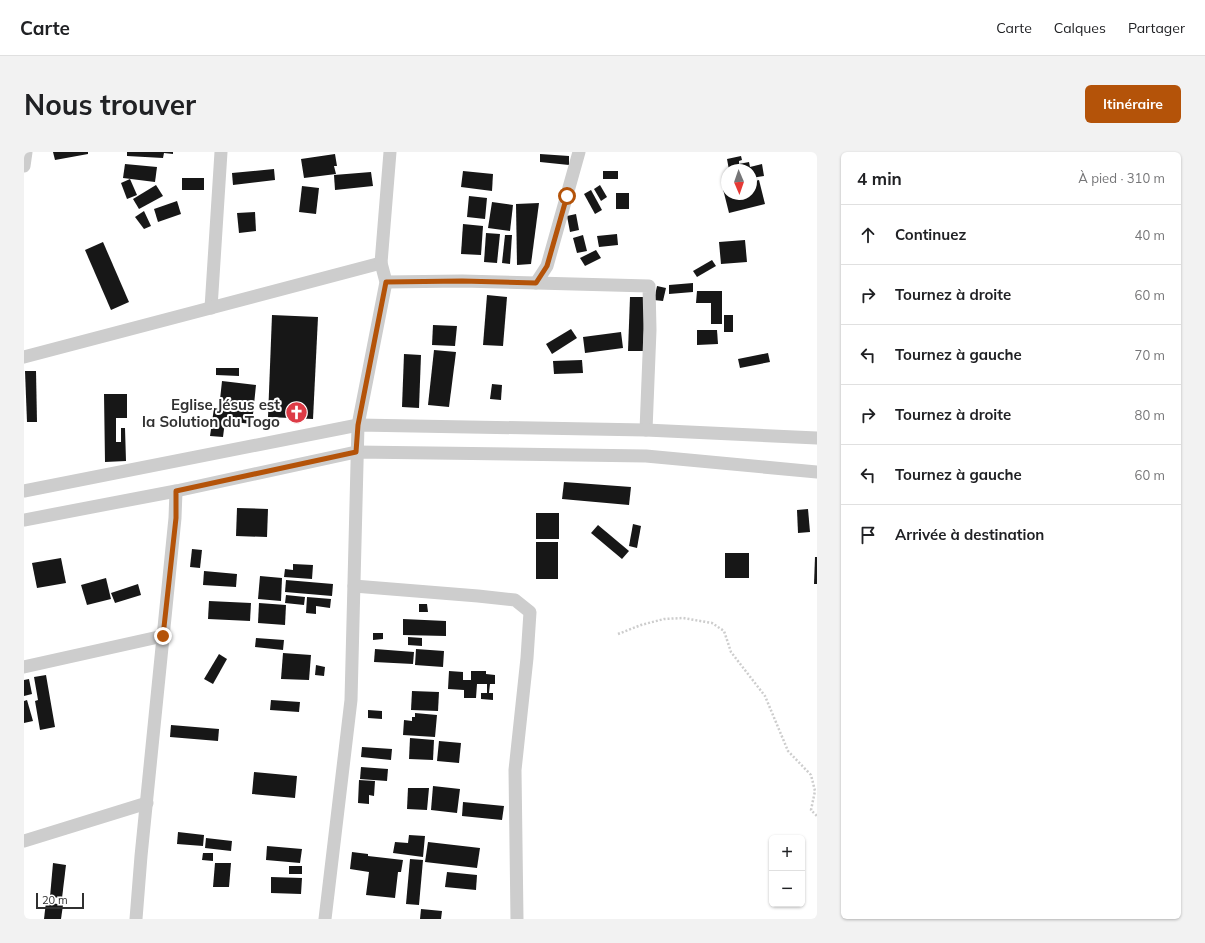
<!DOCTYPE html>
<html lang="fr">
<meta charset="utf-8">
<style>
:root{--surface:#fff;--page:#f2f2f2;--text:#202124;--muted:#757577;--line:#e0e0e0;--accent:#b45309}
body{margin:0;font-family:Mulish,sans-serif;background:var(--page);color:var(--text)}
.controls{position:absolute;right:12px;bottom:12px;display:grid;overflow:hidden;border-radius:6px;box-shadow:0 1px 3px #0004}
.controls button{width:36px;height:36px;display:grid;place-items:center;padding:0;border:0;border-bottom:1px solid var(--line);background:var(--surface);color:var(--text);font:20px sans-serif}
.compass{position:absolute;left:697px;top:12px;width:36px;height:36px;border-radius:50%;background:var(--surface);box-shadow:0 1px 3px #0004;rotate:178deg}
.scale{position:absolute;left:12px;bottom:10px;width:48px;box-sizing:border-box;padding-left:4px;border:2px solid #303030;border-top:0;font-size:11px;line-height:14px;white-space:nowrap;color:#303030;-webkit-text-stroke:3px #fff;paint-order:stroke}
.stop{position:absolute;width:12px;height:12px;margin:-9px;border:3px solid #b45309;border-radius:50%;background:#fff}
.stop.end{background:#b45309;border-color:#fff;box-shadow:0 1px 4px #0008}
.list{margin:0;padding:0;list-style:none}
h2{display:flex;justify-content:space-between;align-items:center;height:52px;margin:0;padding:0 16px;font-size:17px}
h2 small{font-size:13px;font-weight:400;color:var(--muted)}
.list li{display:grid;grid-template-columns:26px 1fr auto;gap:12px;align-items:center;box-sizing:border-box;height:60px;padding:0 16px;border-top:1px solid var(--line)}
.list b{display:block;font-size:15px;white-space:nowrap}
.list em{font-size:13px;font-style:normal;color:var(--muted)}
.icon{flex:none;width:22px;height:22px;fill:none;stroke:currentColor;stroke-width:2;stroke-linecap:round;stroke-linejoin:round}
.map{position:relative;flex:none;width:793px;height:767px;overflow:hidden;border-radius:6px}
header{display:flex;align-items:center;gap:24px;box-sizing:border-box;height:56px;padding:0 20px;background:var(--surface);border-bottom:1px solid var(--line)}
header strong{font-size:19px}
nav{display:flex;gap:22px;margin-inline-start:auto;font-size:14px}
.intro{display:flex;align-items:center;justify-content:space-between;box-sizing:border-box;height:96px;padding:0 24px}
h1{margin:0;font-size:28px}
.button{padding:10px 18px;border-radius:6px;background:var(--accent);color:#fff;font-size:14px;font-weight:700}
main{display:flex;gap:24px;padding:0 24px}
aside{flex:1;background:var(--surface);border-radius:6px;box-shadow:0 1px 3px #0004}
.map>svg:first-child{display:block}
.building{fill:#171717}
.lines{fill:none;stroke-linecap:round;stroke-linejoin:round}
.path{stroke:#cdcdcd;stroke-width:2.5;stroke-dasharray:2 2;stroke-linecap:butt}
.minor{stroke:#cdcdcd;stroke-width:13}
.route{stroke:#b45309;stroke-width:5}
.labels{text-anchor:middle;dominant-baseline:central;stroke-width:4;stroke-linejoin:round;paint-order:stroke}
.poi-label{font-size:15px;font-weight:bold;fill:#303030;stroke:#fff;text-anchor:end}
</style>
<header>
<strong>Carte</strong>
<nav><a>Carte</a><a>Calques</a><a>Partager</a></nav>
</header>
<div class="intro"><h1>Nous trouver</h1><a class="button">Itinéraire</a></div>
<main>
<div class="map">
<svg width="793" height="767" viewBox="0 0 793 767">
<rect width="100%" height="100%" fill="#fff"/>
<g class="building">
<polygon points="29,0 64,0 64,2 31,8"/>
<polygon points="103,0 149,0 149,2 140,1 139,6 103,4"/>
<polygon points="311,2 313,14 310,14 312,22 280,26 277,7"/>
<polygon points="516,2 545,4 545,13 516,10"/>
<polygon points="717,4 718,8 715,9 715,12 725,10 726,15 738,12 740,24 727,26 727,18 705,18 703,7"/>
<polygon points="101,12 133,15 131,30 99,26"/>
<polygon points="250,17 251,28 209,33 208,21"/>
<polygon points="439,19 469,22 468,39 437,35"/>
<rect x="579" y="19" width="15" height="8"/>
<polygon points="347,20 349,34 311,38 310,23"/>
<rect x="158" y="26" width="22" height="12"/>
<polygon points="106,27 113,43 103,47 97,31"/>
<polygon points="735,28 741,52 705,61 699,37 703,36 703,42 727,42 727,30"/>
<polygon points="132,33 139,44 115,57 109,47"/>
<polygon points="576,33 583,45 577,49 570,37"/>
<polygon points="278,34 295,36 292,62 275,60"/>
<polygon points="567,38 578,58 571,62 560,42"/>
<rect x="592" y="41" width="13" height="16"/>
<polygon points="445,44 463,46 461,67 443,65"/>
<polygon points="153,49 157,62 134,70 130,57"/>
<polygon points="468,50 489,53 486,79 464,76"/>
<polygon points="515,51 507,112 493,113 492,52"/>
<polygon points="120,59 127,74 120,77 111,65"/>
<polygon points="231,60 232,79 215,81 213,61"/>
<polygon points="552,62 555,78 546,80 543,64"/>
<polygon points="439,72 459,74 457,103 437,102"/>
<polygon points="462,81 476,82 473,111 460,110"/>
<polygon points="593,82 594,93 575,95 573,84"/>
<polygon points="481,83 488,83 486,112 478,111"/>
<polygon points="559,83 563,99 553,101 549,86"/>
<polygon points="721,88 723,110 697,112 695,90"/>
<polygon points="79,90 105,150 87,158 61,98"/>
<polygon points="572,98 577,106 561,114 556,106"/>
<polygon points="688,108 692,114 673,125 669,119"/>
<polygon points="669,131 669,140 645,142 645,133"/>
<polygon points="633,134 642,136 639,149 630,148"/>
<polygon points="673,139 698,139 698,172 687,172 687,151 672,151"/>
<polygon points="463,143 483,145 479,194 459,193"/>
<polygon points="606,145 621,145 619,199 604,199"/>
<polygon points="248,163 294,165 289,267 244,265"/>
<rect x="700" y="163" width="9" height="17"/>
<polygon points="409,173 433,174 431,194 408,193"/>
<polygon points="547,177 553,186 528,202 522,192"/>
<polygon points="673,178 693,178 694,192 673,193"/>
<polygon points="597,180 599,196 561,201 559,185"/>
<polygon points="410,198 432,200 425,255 404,253"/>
<polygon points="744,201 746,210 716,216 714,207"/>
<polygon points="380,202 397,203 395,256 378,255"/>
<polygon points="558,208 559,221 530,222 529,209"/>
<polygon points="192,216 215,216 215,224 192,223"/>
<polygon points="1,219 12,219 13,270 3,270"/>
<polygon points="198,229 232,233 228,272 201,269 199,285 186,284 190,256 195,257"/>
<polygon points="468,232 478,233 477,248 466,247"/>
<polygon points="80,242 103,242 103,266 92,266 92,290 97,290 97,276 101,276 102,309 81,310"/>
<polygon points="540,330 607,335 605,353 538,347"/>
<polygon points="213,356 244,357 243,385 212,384"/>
<polygon points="784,357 786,380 774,381 773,358"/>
<rect x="512" y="361" width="23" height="26"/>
<polygon points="609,372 617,374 613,396 605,394"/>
<polygon points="574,373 605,399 598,407 567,381"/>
<rect x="512" y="390" width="22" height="37"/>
<polygon points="168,397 178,398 176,416 166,415"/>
<rect x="701" y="401" width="24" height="25"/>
<polygon points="791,405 793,405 793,432 790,432"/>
<polygon points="37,406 42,431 13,436 8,411"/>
<polygon points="269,412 289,413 288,427 260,425 261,417 269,418"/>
<polygon points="180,419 213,422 212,435 179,433"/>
<polygon points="236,424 258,426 257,449 234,447"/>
<polygon points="82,426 87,447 63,453 57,433"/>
<polygon points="262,428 309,432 308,444 261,440"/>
<polygon points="114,432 117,443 91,451 87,441"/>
<polygon points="262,443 281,445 280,453 261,451"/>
<polygon points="283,445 307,447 306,456 292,454 292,462 282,461"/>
<polygon points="185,449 227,451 226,469 184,467"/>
<polygon points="235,451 262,453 261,473 234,471"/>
<polygon points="395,452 403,452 404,460 395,460"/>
<polygon points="379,467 422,469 422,484 379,483"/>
<polygon points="349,481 359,481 359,487 349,488"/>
<polygon points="384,485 398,486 398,494 384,493"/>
<polygon points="232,486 260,488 259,498 231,495"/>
<polygon points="351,497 390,500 389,512 350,510"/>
<polygon points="392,497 420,499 419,515 391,513"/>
<polygon points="259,501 287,503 285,528 257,527"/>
<polygon points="195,502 203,507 189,532 180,527"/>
<polygon points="292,513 301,515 300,524 291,523"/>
<polygon points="425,519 439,520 439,528 447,528 447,519 462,519 462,522 471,523 471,532 466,532 465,541 469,541 469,548 457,547 457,541 463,541 463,532 453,532 452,546 440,546 440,538 424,537"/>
<polygon points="22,523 31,575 16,578 11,549 14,548 10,525"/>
<polygon points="5,527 8,542 0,544 0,528"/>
<polygon points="388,539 415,540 414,559 387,558"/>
<polygon points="3,548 9,569 0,571 0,549"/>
<polygon points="247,548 276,550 275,560 246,558"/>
<polygon points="344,558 358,559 358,567 344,566"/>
<polygon points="391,561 413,563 411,585 379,583 380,568 388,569 388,565 391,565"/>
<polygon points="147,573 195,577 194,589 146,585"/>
<polygon points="386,586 410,588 409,608 385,607"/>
<polygon points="415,589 437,591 435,611 413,609"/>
<polygon points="338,595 368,597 367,608 337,605"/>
<polygon points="337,615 364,617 363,629 336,627"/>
<polygon points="230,620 273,624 271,646 228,642"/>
<polygon points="335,628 351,629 350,644 345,643 345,652 334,651"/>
<polygon points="409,634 436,637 433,661 407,658"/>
<polygon points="384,636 405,636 403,658 383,657"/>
<polygon points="439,650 480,654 478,668 438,664"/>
<polygon points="154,680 180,683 179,694 153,692"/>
<polygon points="385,683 401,684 399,705 369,701 371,690 384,691"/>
<polygon points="182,686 208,689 207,699 181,696"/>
<polygon points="404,690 456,696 453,716 401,710"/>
<polygon points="243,694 278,697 276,711 242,708"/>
<polygon points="328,700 344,702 344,704 379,708 377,720 374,720 371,746 342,743 345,720 326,717"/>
<polygon points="179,701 189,701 189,709 178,708"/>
<polygon points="386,707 399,708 395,753 382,752"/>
<polygon points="29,711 42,713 38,746 26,745"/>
<polygon points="191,711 207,711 205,735 189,735"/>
<rect x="265" y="714" width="13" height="8"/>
<polygon points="423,720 453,723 452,738 421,735"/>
<polygon points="247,725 278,726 277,742 247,741"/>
<polygon points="22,750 39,753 37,767 20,767"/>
<polygon points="397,757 418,759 417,767 396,767"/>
</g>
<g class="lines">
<polyline class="path" points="594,482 617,473 640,467 659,466 688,471 700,479 707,500 741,544 764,599 787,623 791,639 787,658 793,664"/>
<g class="minor">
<polyline points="0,14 2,0"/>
<polyline points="362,130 438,129 625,134 626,178 622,278"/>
<polyline points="512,131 523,114 555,0"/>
<polyline points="187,156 197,0"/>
<polyline points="0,205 357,111"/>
<polyline points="0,339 334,273 622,278 793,286"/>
<polyline points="0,368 152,339 332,300 622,304 793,320"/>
<polyline points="330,434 454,444 491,448 506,460 503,506 491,618 493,767"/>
<polyline points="0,515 139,484"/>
<polyline points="0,689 123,651"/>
<polyline points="112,767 117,704 151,366 152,339"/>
<polyline points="301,767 327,548 334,273 362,130 357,111 366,0"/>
</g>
</g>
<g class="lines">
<polyline class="route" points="139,484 152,366 152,339 332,300 334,273 362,130 438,129 512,131 523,114 543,44"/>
</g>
<defs>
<symbol id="church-disc" viewBox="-11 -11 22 22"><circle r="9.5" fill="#dd3b46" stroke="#fff"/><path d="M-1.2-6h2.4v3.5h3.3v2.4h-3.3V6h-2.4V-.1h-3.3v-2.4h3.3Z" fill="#fff"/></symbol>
</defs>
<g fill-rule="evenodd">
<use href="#church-disc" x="260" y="248" width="25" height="25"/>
</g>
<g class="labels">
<g class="poi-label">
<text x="256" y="252">Eglise Jésus est<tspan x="256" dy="17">la Solution du Togo</tspan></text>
</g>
</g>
</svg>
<div class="controls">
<button>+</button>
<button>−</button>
</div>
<svg class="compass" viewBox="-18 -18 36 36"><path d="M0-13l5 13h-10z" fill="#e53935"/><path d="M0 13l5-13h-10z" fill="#757577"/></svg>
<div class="scale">20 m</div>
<div class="stop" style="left:543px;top:44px"></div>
<div class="stop end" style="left:139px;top:484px"></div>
</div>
<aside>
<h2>4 min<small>À pied · 310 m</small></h2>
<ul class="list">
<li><svg class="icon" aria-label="ahead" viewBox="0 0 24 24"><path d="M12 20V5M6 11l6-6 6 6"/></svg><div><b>Continuez</b></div><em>40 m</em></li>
<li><svg class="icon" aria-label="right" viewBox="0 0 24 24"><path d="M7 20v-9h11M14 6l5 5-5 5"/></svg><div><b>Tournez à droite</b></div><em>60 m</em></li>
<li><svg class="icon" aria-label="left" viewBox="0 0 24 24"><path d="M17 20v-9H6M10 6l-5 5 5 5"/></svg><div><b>Tournez à gauche</b></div><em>70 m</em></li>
<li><svg class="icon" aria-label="right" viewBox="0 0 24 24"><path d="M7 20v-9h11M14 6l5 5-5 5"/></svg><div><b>Tournez à droite</b></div><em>80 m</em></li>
<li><svg class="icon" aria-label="left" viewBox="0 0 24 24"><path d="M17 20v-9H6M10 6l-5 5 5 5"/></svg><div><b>Tournez à gauche</b></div><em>60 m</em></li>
<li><svg class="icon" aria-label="arrive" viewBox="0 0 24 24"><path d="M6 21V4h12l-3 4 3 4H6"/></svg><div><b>Arrivée à destination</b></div></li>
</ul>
</aside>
</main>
